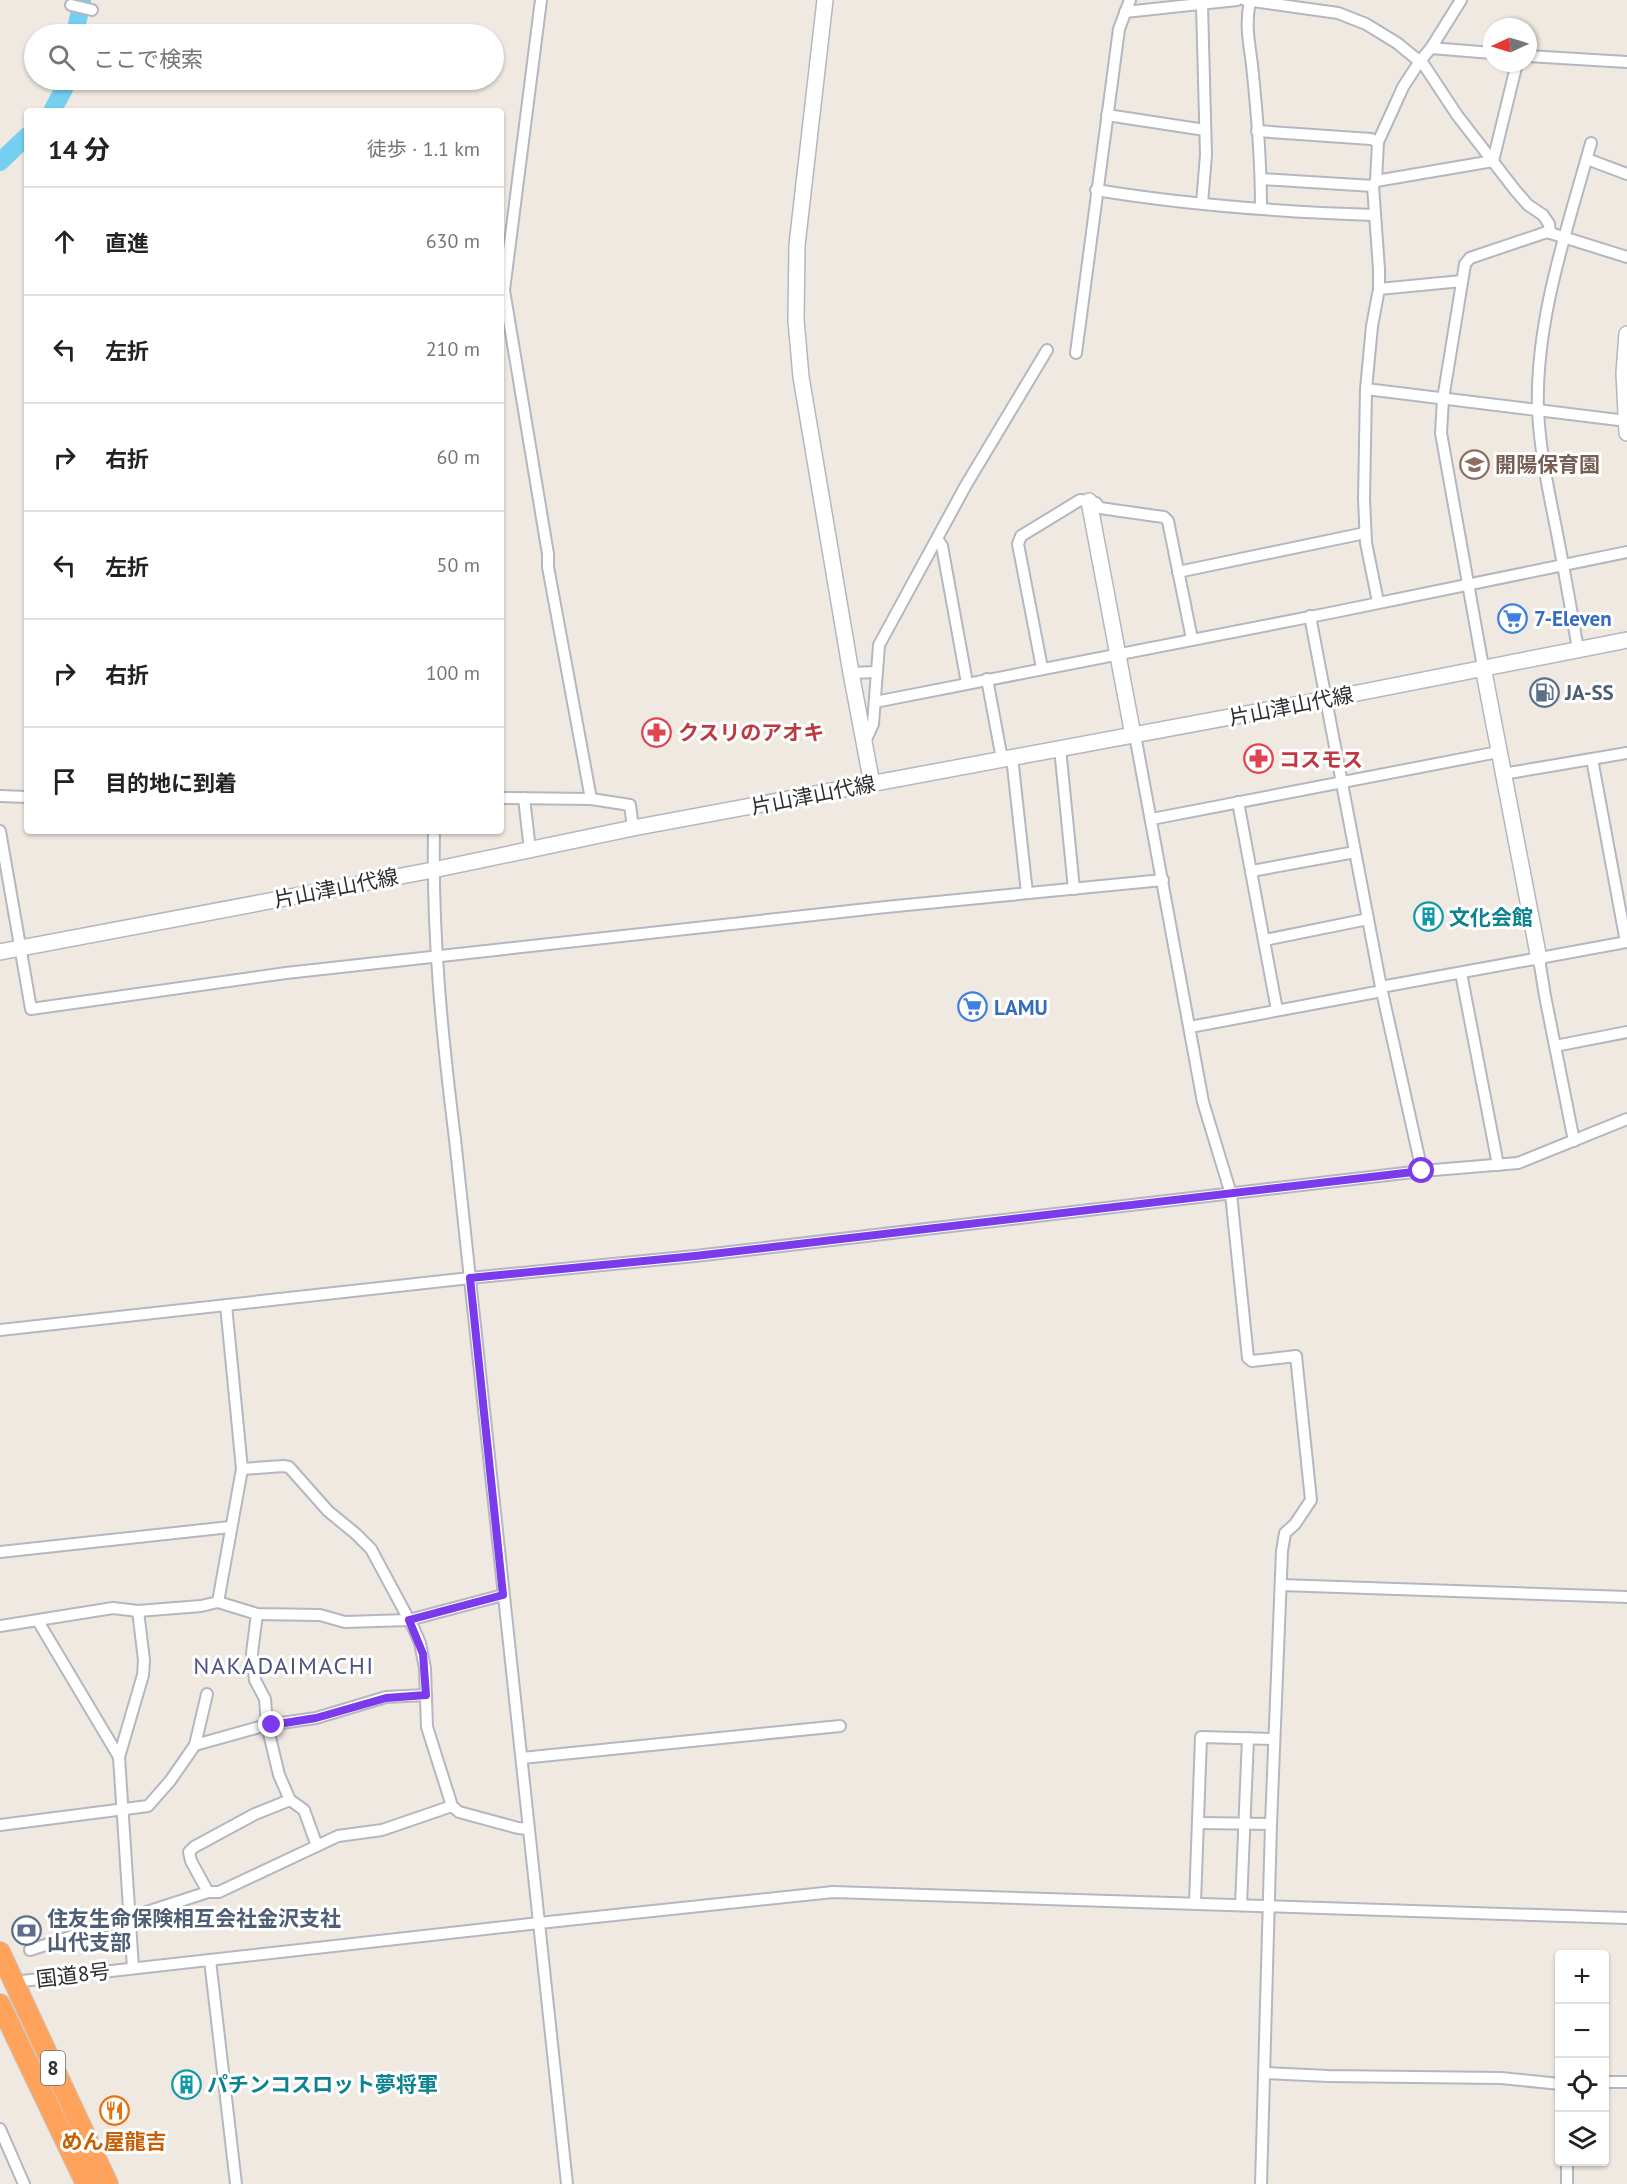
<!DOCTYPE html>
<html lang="ja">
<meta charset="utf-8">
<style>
:root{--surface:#fff;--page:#f6f6f6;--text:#222;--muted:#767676;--line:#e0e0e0}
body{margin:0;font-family:"PT Sans","Noto Sans JP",sans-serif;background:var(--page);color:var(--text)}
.controls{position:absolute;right:18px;bottom:18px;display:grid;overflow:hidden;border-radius:6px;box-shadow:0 2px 4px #0004}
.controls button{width:54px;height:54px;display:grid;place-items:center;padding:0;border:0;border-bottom:2px solid var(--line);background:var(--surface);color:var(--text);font:30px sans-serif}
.compass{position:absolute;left:1483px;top:18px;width:54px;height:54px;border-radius:50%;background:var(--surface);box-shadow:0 2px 4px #0004;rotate:266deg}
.stop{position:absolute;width:18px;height:18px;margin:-14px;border:4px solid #7c3aed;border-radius:50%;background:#fff}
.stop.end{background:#7c3aed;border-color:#fff;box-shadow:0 2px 6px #0008}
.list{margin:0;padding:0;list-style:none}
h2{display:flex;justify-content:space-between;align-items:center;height:78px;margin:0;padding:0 24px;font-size:26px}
h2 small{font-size:20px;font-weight:400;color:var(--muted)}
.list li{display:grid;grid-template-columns:39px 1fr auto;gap:18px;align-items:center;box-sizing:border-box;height:108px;padding:0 24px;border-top:2px solid var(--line)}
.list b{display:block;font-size:22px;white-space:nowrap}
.list em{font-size:20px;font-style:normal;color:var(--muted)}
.icon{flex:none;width:33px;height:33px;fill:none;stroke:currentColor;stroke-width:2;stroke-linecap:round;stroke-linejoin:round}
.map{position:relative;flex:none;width:1627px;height:2184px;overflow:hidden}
.search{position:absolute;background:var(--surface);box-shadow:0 2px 4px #0004;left:24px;top:24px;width:480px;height:66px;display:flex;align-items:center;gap:15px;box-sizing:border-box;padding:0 21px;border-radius:33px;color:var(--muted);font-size:22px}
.panel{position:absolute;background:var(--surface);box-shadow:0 2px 4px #0004;left:24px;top:108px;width:480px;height:726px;border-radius:6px}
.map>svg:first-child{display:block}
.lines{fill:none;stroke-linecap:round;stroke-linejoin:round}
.river{stroke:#75cff0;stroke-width:18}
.street-casing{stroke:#b4b7c1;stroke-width:14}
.secondary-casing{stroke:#b4b7c1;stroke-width:18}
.highway-casing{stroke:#c9c9c9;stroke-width:22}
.street{stroke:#fff;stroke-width:10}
.secondary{stroke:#fff;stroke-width:15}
.highway{stroke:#ffa35c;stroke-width:20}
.route{stroke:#7c3aed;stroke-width:8}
.labels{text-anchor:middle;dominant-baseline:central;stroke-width:6;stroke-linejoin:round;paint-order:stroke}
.shield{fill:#fff;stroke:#6d6d6d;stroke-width:1.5}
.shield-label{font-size:20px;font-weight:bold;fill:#2e2e2e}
.education-label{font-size:21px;font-weight:bold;fill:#785e54;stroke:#fff;text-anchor:start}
.shop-label{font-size:21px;font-weight:bold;fill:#366cbe;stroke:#fff;text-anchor:start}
.service-label{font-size:21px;font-weight:bold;fill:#4e5e75;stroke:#fff;text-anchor:start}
.street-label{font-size:21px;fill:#2e2e2e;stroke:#fff}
.health-label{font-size:21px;font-weight:bold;fill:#be3a42;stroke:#fff;text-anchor:start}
.culture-label{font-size:21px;font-weight:bold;fill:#0d838f;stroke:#fff;text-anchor:start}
.food-label{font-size:21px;font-weight:bold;fill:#c56008;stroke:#fff}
.quarter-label{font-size:24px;letter-spacing:1.5px;fill:#4d5680;stroke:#fff}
</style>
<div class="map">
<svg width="1627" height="2184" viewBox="0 0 1627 2184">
<rect width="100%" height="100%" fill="#efe9e1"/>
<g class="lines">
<g class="river">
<polyline points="75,34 82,0"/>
<polyline points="52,111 64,89 66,80"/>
<polyline points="0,162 27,136"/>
</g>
<defs>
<g id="street">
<polyline points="541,0 504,290 548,554 548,567 591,799"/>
<polyline points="1245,0 1338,13 1366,24 1397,43 1424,65 1457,115 1515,190 1528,205 1543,215 1549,224 1550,233"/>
<path d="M1250 1C1245 25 1249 41 1252 65 1257 112 1261 161 1261 208"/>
<polyline points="71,5 92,10"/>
<polyline points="1125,12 1237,0"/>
<polyline points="1431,48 1492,53"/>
<polyline points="1528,56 1627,62"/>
<polyline points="1107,115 1205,130"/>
<polyline points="1257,131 1371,139 1378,142"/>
<polyline points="1587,159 1627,174"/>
<polyline points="1493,161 1517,63"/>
<polyline points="1261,179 1373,186"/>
<polyline points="1376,181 1493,161"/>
<path d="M1096 190C1188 205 1282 212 1375 215"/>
<polyline points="1202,203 1206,155 1202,5"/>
<polyline points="1379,289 1462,281"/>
<polyline points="1076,353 1119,29 1130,0"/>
<polyline points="1366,389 1627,421"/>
<polyline points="937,539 942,546 967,683"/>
<polyline points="1178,572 1365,533"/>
<polyline points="1378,602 1366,543 1364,499 1366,389 1372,326 1379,289 1379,269 1373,186 1376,181 1378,142 1394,107 1403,87 1420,61 1431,48 1461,0"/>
<polyline points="1310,616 1381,987 1422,1171"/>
<path d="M1578 649C1571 609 1564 569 1556 528 1548 489 1540 450 1538 411 1535 320 1567 230 1591 143"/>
<polyline points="1483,667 1441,433 1443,399 1465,264 1470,258 1547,232 1627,257"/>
<polyline points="1042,668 1018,544 1021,536 1080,500 1096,503 1100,508 1156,516 1164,517 1168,521 1192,639"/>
<polyline points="851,673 876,672"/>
<polyline points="987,679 1002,759"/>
<polyline points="875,702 1330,613 1627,552"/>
<polyline points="1135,735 1203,1102 1231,1194 1248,1358 1252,1361 1296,1356 1309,1481 1311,1500 1295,1524 1285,1533 1282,1551 1271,1824 1261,2184"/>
<polyline points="864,744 873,724 879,645 966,485 1047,350"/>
<polyline points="1060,748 1074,889"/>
<polyline points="1012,757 1027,893"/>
<polyline points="1592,759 1626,942"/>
<polyline points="1503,774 1627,753"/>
<polyline points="0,796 27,797"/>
<polyline points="501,798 591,799 630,805 633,828"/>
<polyline points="524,798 530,850"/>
<polyline points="1238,802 1277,1010"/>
<polyline points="1152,819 1498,752"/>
<polyline points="0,831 31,1009 286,973 886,907 1163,880"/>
<path d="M434 831C432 935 442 1036 455 1139L567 2184"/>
<polyline points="1252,871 1355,852"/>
<polyline points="1265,940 1368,919"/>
<polyline points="1539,959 1545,996 1574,1141"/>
<polyline points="1461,973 1498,1165"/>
<polyline points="1381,987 1627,942"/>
<polyline points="1190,1027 1382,991"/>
<polyline points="1555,1046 1627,1032"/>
<polyline points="0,1330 470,1278 695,1256 1422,1171 1518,1163 1627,1119"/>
<polyline points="242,1469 283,1466 289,1467 328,1511 356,1534 371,1549 414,1629 420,1643 425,1668 427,1727 452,1806 459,1812 518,1828 528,1829"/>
<polyline points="0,1552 230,1527"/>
<polyline points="1281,1585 1627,1597"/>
<polyline points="218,1602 242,1469 226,1305"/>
<polyline points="257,1614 252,1653 255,1680 265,1699 267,1725 279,1775 290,1800 304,1810 317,1846"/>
<polyline points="38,1621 119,1757 133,1968"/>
<polyline points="0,1626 113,1608 138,1611 201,1606 218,1602 257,1614 320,1615 345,1622 409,1620 503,1595"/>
<polyline points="195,1745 207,1694"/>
<polyline points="119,1757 143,1675 144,1660 138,1611"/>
<polyline points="522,1758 840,1726"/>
<polyline points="1198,1823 1271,1824"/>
<polyline points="0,1825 148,1806 170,1781 195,1745 267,1725 316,1718 386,1697 426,1695"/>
<polyline points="208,1892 191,1861 189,1852 194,1847 255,1814 290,1800"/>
<polyline points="1195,1903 1201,1737 1274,1739"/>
<polyline points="1241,1905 1248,1738"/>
<polyline points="30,1950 208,1892 219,1892 338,1836 382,1830 452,1806"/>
<polyline points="210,1960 236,2184"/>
<polyline points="13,1982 539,1923 833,1892 1627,1918"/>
<polyline points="1264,2073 1328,2076 1501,2078 1560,2084"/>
<polyline points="1604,2082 1627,2082"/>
<polyline points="0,2129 24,2184"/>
<polyline points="1567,2184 1567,2162"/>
</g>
<g id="secondary">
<polyline points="825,0 797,245 796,320 801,377 851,673 872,784"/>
<polyline points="1627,334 1624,373 1627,433"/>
<polyline points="1089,501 1133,735"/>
<polyline points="1483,667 1539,959"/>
<polyline points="0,952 433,870 633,828 1327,699 1627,640"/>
</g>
<g id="highway">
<polyline points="0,1952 108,2184"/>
<polyline points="0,2004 86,2184"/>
</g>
</defs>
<use href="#street" class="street-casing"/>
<use href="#secondary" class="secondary-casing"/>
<use href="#highway" class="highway-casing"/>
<use href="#street" class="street"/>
<use href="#secondary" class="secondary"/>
<use href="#highway" class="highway"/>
</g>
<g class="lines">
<polyline class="route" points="272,1725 316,1718 386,1698 426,1695 423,1654 409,1620 503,1595 470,1278 695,1256 1422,1171"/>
</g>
<defs>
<symbol id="school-ring" viewBox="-11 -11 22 22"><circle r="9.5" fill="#fff" stroke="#8d6e63" stroke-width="1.5"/><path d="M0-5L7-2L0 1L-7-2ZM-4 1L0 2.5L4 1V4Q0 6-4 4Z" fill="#8d6e63"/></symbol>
<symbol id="supermarket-ring" viewBox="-11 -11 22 22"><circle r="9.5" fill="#fff" stroke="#3f7fe0" stroke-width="1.5"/><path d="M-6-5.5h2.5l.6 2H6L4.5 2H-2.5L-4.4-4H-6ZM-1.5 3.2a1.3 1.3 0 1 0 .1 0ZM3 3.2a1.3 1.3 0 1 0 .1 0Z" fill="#3f7fe0"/></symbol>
<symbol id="fuel-ring" viewBox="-11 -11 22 22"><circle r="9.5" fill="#fff" stroke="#5c6f8a" stroke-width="1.5"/><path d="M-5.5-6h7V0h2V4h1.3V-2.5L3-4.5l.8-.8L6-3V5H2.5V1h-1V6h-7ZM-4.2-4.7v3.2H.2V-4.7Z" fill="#5c6f8a"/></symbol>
<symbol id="pharmacy-ring" viewBox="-11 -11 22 22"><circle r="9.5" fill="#fff" stroke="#e0444e" stroke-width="1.5"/><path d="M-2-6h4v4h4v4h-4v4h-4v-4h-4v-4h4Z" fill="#e0444e"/></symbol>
<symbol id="building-ring" viewBox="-11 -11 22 22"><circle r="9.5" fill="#fff" stroke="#0f9aa8" stroke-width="1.5"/><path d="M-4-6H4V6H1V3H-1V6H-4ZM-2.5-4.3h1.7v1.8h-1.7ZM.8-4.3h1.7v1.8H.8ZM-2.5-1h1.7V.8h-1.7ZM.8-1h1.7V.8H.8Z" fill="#0f9aa8"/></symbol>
<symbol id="bank-ring" viewBox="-11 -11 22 22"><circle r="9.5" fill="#fff" stroke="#5c6f8a" stroke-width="1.5"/><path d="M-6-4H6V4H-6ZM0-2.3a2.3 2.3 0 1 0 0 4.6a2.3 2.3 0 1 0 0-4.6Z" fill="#5c6f8a"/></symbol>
<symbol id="restaurant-ring" viewBox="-11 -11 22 22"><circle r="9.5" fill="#fff" stroke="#e8710a" stroke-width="1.5"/><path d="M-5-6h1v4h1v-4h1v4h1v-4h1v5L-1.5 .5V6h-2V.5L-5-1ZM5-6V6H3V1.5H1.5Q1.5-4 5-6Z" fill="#e8710a"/></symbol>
</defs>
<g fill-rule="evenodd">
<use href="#school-ring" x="1458" y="448" width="33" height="33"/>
<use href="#supermarket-ring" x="1496" y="602" width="33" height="33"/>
<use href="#fuel-ring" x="1528" y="676" width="33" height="33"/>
<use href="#pharmacy-ring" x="640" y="716" width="33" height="33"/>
<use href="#pharmacy-ring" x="1242" y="742" width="33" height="33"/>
<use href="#building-ring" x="1412" y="900" width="33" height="33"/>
<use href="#supermarket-ring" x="956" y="990" width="33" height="33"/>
<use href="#bank-ring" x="10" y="1914" width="33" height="33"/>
<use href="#building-ring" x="170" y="2068" width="33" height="33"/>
<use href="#restaurant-ring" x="98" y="2094" width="33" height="33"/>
</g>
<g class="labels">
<rect class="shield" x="41" y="2051" width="24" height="34" rx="4.5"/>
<g class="shield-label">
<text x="53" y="2068">8</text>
</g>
<g class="education-label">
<text x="1495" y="464">開陽保育園</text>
</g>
<g class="shop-label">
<text x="1534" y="618">7-Eleven</text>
<text x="994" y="1007">LAMU</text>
</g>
<g class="service-label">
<text x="1565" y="692">JA-SS</text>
<text x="47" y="1918">住友生命保険相互会社金沢支社<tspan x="47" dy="24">山代支部</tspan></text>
</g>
<g class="street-label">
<text transform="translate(1291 706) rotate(-11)">片山津山代線</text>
<text transform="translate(813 795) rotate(-11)">片山津山代線</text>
<text transform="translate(336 888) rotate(-11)">片山津山代線</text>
<text transform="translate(73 1975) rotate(-7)">国道8号</text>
</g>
<g class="health-label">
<text x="678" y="732">クスリのアオキ</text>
<text x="1279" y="759">コスモス</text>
</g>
<g class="culture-label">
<text x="1449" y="917">文化会館</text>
<text x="207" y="2084">パチンコスロット夢将軍</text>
</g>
<g class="food-label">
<text x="114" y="2141">めん屋龍吉</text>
</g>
<g class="quarter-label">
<text x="284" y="1665">NAKADAIMACHI</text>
</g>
</g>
</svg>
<div class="controls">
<button>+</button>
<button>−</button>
<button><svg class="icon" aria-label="locate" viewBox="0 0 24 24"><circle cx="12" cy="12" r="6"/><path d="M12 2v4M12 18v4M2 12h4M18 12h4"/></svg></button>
<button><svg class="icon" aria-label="layers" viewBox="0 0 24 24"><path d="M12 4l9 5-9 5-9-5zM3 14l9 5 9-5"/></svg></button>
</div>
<svg class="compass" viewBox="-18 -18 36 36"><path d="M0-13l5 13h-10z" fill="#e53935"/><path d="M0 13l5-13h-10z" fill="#767676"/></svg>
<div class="stop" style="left:1422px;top:1171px"></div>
<div class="stop end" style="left:272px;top:1725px"></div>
<div class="search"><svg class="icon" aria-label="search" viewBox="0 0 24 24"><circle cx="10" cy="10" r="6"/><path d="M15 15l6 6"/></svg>ここで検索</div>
<section class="panel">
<h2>14 分<small>徒歩 · 1.1 km</small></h2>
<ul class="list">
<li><svg class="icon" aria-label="ahead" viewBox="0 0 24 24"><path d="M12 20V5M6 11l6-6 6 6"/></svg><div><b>直進</b></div><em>630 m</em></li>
<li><svg class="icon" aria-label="left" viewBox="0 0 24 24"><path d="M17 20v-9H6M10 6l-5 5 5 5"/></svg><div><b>左折</b></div><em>210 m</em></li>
<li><svg class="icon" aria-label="right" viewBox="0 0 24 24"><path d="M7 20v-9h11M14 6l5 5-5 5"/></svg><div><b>右折</b></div><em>60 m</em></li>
<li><svg class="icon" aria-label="left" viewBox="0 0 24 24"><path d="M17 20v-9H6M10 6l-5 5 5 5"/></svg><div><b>左折</b></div><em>50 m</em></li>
<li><svg class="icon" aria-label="right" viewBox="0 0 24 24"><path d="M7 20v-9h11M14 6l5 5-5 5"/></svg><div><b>右折</b></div><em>100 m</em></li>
<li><svg class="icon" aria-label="arrive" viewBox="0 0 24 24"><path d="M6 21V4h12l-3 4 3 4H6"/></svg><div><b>目的地に到着</b></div></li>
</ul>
</section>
</div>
